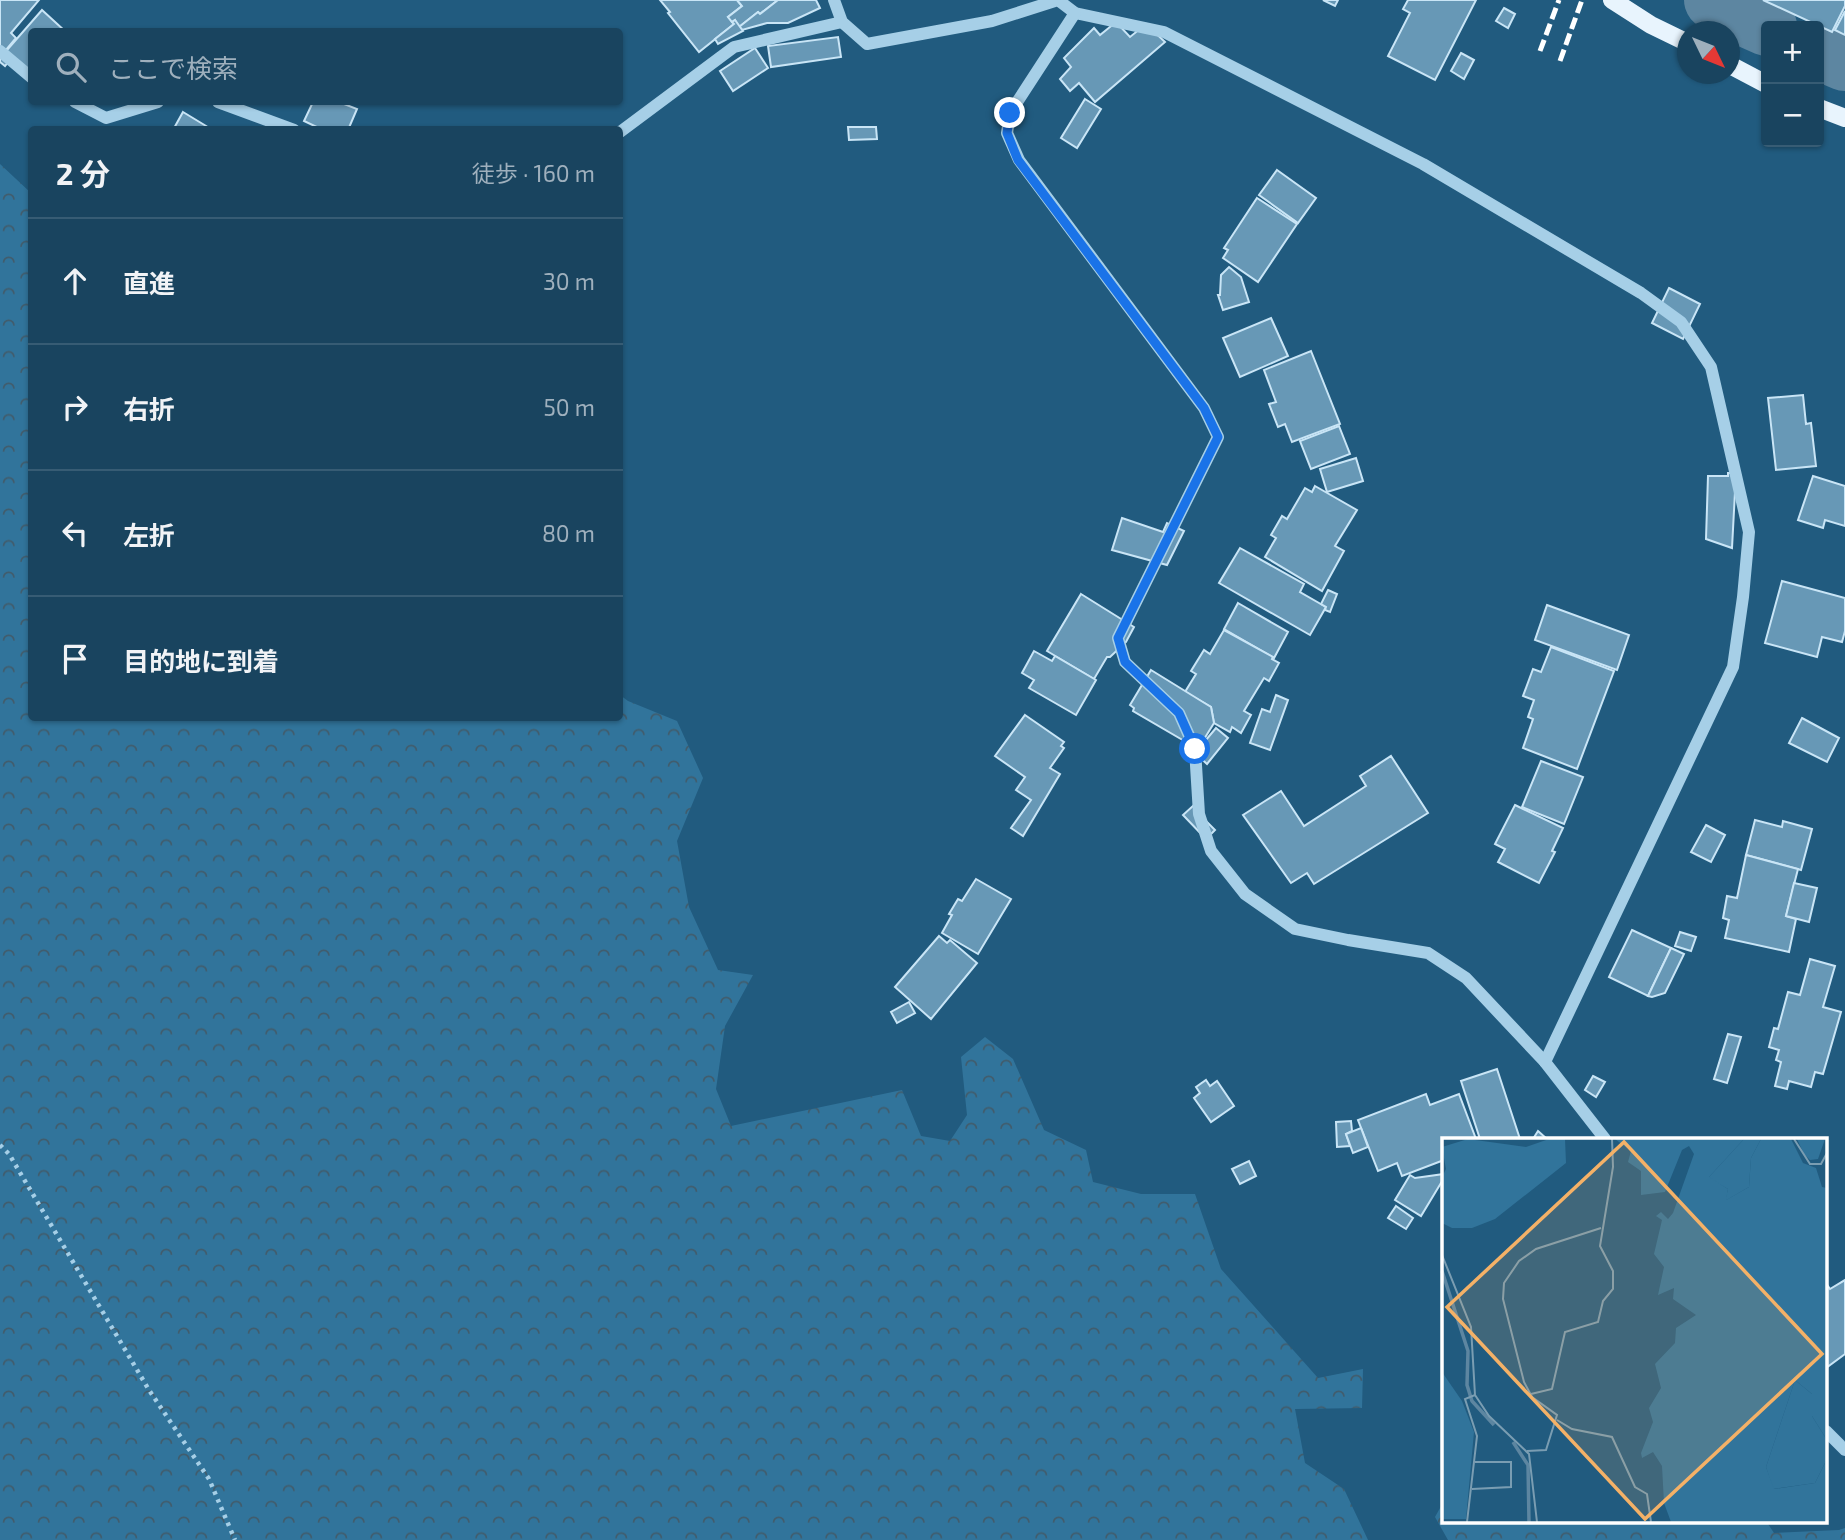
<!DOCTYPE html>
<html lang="ja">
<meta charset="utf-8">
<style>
:root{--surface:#19445f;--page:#224b65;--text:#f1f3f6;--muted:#9fb0bd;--line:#375c74}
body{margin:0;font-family:"Exo 2","Noto Sans JP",sans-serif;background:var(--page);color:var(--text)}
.controls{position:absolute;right:21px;top:21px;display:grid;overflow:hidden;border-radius:7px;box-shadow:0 2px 5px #0004}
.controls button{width:63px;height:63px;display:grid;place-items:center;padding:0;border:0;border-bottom:2px solid var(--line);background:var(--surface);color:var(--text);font:35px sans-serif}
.compass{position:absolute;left:1677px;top:21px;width:63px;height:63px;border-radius:50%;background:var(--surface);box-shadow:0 2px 5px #0004;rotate:133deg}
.stop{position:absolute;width:21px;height:21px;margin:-16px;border:5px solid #1a73e8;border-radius:50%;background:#fff}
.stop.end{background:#1a73e8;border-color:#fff;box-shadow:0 2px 7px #0008}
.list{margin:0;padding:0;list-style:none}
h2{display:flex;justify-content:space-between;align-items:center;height:91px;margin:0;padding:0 28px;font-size:30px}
h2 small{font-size:23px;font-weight:400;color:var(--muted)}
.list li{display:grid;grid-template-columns:46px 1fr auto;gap:21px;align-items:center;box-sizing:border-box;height:126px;padding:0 28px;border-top:2px solid var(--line)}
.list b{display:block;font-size:26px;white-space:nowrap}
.list em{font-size:23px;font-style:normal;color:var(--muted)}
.icon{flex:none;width:38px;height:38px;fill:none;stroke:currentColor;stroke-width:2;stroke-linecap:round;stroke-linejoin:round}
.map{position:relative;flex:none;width:1845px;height:1540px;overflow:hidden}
.search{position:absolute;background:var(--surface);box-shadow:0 2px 5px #0004;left:28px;top:28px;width:595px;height:77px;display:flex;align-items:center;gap:18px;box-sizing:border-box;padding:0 24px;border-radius:7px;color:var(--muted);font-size:26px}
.panel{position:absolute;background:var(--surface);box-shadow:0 2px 5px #0004;left:28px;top:126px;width:595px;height:595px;border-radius:7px}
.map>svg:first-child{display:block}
.forest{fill:url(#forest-crowns)}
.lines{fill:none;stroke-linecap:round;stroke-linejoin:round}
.river{stroke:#5d86a1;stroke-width:60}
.building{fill:#6798b6;stroke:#c9e5f6;stroke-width:2}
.path{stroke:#a6cfe7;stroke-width:4.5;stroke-dasharray:3.5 5;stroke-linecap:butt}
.minor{stroke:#a6cfe7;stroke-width:12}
.major{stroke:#e8f4fd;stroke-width:18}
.rail{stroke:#fff;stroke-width:5;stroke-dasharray:12 5;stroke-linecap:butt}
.route{stroke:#1a73e8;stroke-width:9}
.inset-river{fill:none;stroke:#5d86a1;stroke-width:3.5}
.inset-road{fill:none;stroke:#7a9db2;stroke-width:2}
.view{fill:#f4b167;fill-opacity:0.15;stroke:#f4b167;stroke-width:3.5}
.inset-edge{fill:none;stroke:#fff;stroke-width:3.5}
</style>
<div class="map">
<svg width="1845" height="1540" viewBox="0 0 1845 1540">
<defs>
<pattern id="forest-crowns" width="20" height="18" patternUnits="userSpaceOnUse" patternTransform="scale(1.75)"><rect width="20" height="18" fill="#31749b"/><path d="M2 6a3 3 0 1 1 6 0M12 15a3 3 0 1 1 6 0" fill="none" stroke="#415c6c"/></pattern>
</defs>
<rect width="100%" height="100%" fill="#215b7f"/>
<g class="forest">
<polygon points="0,164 31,193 32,718 620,718 620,695 628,701 677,721 703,778 677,841 689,907 718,970 753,975 725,1026 716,1089 731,1126 902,1090 921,1136 950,1141 967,1115 961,1057 985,1037 1013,1059 1044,1130 1086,1150 1093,1182 1141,1194 1195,1194 1221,1269 1318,1378 1363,1369 1362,1408 1295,1409 1305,1463 1344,1489 1368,1540 0,1540"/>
<polygon points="1444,1501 1444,1521 1766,1521 1774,1533 1839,1530 1845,1528 1845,1540 1448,1540 1435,1517"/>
</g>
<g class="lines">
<g class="river">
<polyline points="1714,0 1740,14 1767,26"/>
<polyline points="1819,50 1845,61"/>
</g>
</g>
<g class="building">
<polygon points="0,0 39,0 11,33 16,38 0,57"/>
<polygon points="660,0 737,0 742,6 728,17 734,24 699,52 668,13 670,12"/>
<polygon points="737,0 778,0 760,14 758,12 739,27 735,20 732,22 728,17 742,6"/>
<polygon points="778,0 816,0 820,8 788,23 767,23 742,30 739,27 758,12 760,14"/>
<polygon points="1323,0 1338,0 1335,6"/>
<polygon points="1408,0 1476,0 1435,80 1388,56 1410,13 1403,9"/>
<polygon points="1763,0 1845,0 1845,6 1832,32"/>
<polygon points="1504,8 1515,14 1508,28 1496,21"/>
<polygon points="42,10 66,32 32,32 32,77 9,61 5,66 0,62 0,58"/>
<polygon points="1845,11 1845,35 1835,30"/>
<polygon points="735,20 743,31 718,44 715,39 734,24 732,22"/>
<polygon points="1116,22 1130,37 1146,24 1165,42 1095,102 1079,83 1070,91 1060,79 1071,67 1064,58 1094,28 1100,35"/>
<polygon points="838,37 841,57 771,67 768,46"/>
<polygon points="755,48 768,68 733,91 720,71"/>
<polygon points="1461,53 1474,60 1464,79 1451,71"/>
<polygon points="1085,99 1101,109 1077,148 1061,138"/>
<polygon points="313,102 339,102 357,109 348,130 323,130 304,121"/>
<polygon points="183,112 211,129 211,130 173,130"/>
<polygon points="848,127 876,127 877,139 849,140"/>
<polygon points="1277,170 1316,198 1298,223 1259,195"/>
<polygon points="1257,198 1297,224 1258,282 1223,258 1228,250 1224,248"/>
<polygon points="1229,267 1241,277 1249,302 1223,310 1218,295 1220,295 1221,275"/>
<polygon points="1669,288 1700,304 1683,339 1652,323"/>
<polygon points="1271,318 1288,356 1240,377 1223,338"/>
<polygon points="1311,351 1340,424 1292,442 1285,424 1278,427 1269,404 1276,402 1264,370"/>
<polygon points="1803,395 1806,424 1811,423 1816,466 1776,470 1768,398"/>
<polygon points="1339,426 1350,454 1311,469 1300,441"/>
<polygon points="1356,458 1363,481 1327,492 1320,469"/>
<polygon points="1728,473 1736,473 1732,548 1706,539 1708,476 1728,476"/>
<polygon points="1813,476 1845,486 1845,526 1825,520 1823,528 1798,520"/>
<polygon points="1315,486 1357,510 1335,546 1344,551 1322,591 1265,557 1276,538 1271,535 1282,516 1287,519 1305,488 1312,492"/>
<polygon points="1122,518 1163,532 1167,523 1184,531 1167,565 1112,550"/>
<polygon points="1240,548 1304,584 1300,592 1326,607 1310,635 1219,583"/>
<polygon points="1782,581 1845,598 1845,631 1842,642 1822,637 1817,657 1765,643"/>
<polygon points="1328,590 1337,594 1330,612 1325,610 1326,607 1321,604"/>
<polygon points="1081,594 1134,627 1126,642 1110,657 1107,657 1094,679 1047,651"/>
<polygon points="1238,603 1288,632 1274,658 1224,629"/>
<polygon points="1547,605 1629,635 1617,670 1535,640"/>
<polygon points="1224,630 1273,657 1272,659 1279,663 1269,681 1264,678 1244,711 1251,715 1241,733 1232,727 1230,732 1214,723 1211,707 1185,692 1196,674 1191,671 1204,650 1210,654"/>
<polygon points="1551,647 1614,671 1577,769 1523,748 1533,719 1528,717 1534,700 1523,696 1533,669 1541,672"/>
<polygon points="1034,651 1052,661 1055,656 1096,680 1076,715 1029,688 1034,680 1022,673"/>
<polygon points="1151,670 1211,707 1214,723 1198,749 1133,711 1134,708 1130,705"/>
<polygon points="1276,695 1288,700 1270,750 1250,743 1262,709 1270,712"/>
<polygon points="1025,715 1064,742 1061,746 1064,748 1050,768 1060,774 1023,836 1011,828 1031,800 1016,790 1025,777 995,756"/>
<polygon points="1802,718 1839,738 1827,762 1789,743"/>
<polygon points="1216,728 1228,738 1207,764 1195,753"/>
<polygon points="1391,756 1428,813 1314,884 1307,873 1291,883 1243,815 1281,791 1304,826 1366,786 1360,776"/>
<polygon points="1541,761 1583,777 1564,824 1522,807"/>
<polygon points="1194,805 1200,815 1215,830 1206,839 1183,815"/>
<polygon points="1515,805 1563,828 1552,851 1555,852 1539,883 1498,862 1505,849 1495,844"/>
<polygon points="1755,820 1782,827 1783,821 1812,829 1801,870 1746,855"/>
<polygon points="1706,825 1725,835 1711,862 1691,852"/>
<polygon points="1746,855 1798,869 1786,916 1796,919 1789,952 1725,938 1729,920 1723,918 1727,896 1737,898"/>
<polygon points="976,879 1011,899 978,954 942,933 952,915 949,914 958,899 962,901"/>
<polygon points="1794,883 1817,888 1809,922 1786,916"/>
<polygon points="1632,930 1671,948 1648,996 1609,977"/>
<polygon points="1680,932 1696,937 1691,951 1675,946"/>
<polygon points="939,936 947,943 950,940 977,963 931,1019 895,987"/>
<polygon points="1671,948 1684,954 1665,993 1652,997 1648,996"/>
<polygon points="1810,959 1835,966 1823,1007 1841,1012 1823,1074 1815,1072 1811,1087 1789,1081 1787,1089 1775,1086 1781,1062 1776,1060 1779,1050 1769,1047 1774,1028 1778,1029 1788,992 1800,995"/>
<polygon points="909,1002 915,1013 897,1023 891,1012"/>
<polygon points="1728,1034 1741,1037 1727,1083 1714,1079"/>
<polygon points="1497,1069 1520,1139 1480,1139 1461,1081"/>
<polygon points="1593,1076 1605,1082 1596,1097 1585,1090"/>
<polygon points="1206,1080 1210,1086 1217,1081 1234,1106 1211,1122 1194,1098 1200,1093 1196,1087"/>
<polygon points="1426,1094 1430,1105 1459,1094 1476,1139 1444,1139 1444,1160 1402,1176 1397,1163 1378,1171 1358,1120"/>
<polygon points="1351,1121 1352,1131 1346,1134 1350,1146 1337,1147 1336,1122"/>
<polygon points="1361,1128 1368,1147 1353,1153 1346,1134"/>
<polygon points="1538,1131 1547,1139 1533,1139"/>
<polygon points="1249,1161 1256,1176 1240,1184 1232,1169"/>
<polygon points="1444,1174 1444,1178 1421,1216 1395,1200 1410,1175 1415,1178"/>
<polygon points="1396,1206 1413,1218 1406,1229 1388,1218"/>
<polygon points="1845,1280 1845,1354 1826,1368 1826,1283 1830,1289"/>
</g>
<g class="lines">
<polyline class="path" points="0,1145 9,1154 149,1390 209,1479 235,1540"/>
<g class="minor">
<polyline points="834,0 842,22 867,44 992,21 1058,0 1075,13 1164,32 1423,164 1641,293 1681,322 1711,367 1749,532 1743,597 1733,667 1545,1062"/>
<polyline points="1075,13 1010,113 1007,133 1019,160 1204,408 1218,437 1118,638 1125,662 1179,713 1195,749 1199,814 1211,851 1245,894 1295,929 1348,940 1428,953 1466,978 1545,1062 1605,1139"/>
<polyline points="0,51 32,78"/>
<polyline points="75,102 106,118 158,102"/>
<polyline points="218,102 294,130"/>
<polyline points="620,132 734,47 842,22"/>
<polyline points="1826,1431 1845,1450"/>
</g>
<g class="major">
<polyline points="1612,0 1651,25 1688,43"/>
<polyline points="1730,65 1766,84"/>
<polyline points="1819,108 1845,118"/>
</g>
<g class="rail">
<polyline points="1540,51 1559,0"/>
<polyline points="1560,61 1582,0"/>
</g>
</g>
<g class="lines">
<polyline class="route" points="1010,113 1007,133 1018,160 1204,408 1218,437 1118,638 1125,662 1179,713 1195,749"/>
</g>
<g transform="translate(1442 1138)">
<rect width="385" height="385" fill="#215b7f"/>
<path d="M302 1H319L309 20 307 49 283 63 286 51 266 40ZM353 242 370 256V278L385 302V321L373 345 331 351 324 329Z" fill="#31749b"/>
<path d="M26 1 84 9 107 1H123L124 25 53 81 30 90H10L0 85V39L4 31 0 9ZM173 1H302L267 39 286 51 284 62 307 49 309 20 319 1H349L361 25 374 30 380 49 385 50V320V302L370 278V256L353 242 324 329 332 351 373 345 385 321V384H229L222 365 220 328 211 314 200 320 199 315 211 284 207 270 219 250 213 226 233 205 234 190 254 177 231 161 232 150 216 157 222 129 212 116 220 82 214 78 219 74 226 81 231 75 252 16 247 8 240 12 223 54 199 57V33L186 24 189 13ZM355 1H383L376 21 368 22 362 16ZM0 234 20 263 32 294 24 381H0Z" fill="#31749b"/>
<path class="inset-river" d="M0 133 26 213 25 247 30 263 52 287M71 304 86 327 87 384"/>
<path class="inset-road" d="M352 1 368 26H379L385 15M0 117 29 189 33 257 47 278 87 316 95 384M89 256 110 251 123 194 156 184 161 163 171 151V133L158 108 171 29 170 1M115 282 130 291 170 299 193 349 205 356 209 384M85 313 104 312 115 277 90 259 82 244 61 161 62 145 77 123 94 111 159 90M30 351 69 349V324H33M25 384 35 298 23 261 33 257"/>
<path class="view" d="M182 4 380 216 203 381 5 169Z"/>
<rect width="385" height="385" class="inset-edge"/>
</g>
</svg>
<div class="controls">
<button>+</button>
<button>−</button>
</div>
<svg class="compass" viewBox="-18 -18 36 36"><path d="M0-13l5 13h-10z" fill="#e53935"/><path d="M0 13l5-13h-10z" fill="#9fb0bd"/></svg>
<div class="stop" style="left:1195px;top:749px"></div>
<div class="stop end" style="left:1010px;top:113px"></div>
<div class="search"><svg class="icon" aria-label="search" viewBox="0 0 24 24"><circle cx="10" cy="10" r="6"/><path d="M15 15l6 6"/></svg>ここで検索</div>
<section class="panel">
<h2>2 分<small>徒歩 · 160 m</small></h2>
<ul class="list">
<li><svg class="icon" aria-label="ahead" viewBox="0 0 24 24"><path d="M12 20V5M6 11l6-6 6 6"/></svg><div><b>直進</b></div><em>30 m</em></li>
<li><svg class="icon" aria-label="right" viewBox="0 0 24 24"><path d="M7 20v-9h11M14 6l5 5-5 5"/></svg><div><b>右折</b></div><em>50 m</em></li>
<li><svg class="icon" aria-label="left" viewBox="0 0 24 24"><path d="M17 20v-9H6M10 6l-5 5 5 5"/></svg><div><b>左折</b></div><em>80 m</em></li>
<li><svg class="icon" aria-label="arrive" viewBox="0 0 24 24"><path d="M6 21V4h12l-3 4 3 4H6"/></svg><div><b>目的地に到着</b></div></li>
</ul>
</section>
</div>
